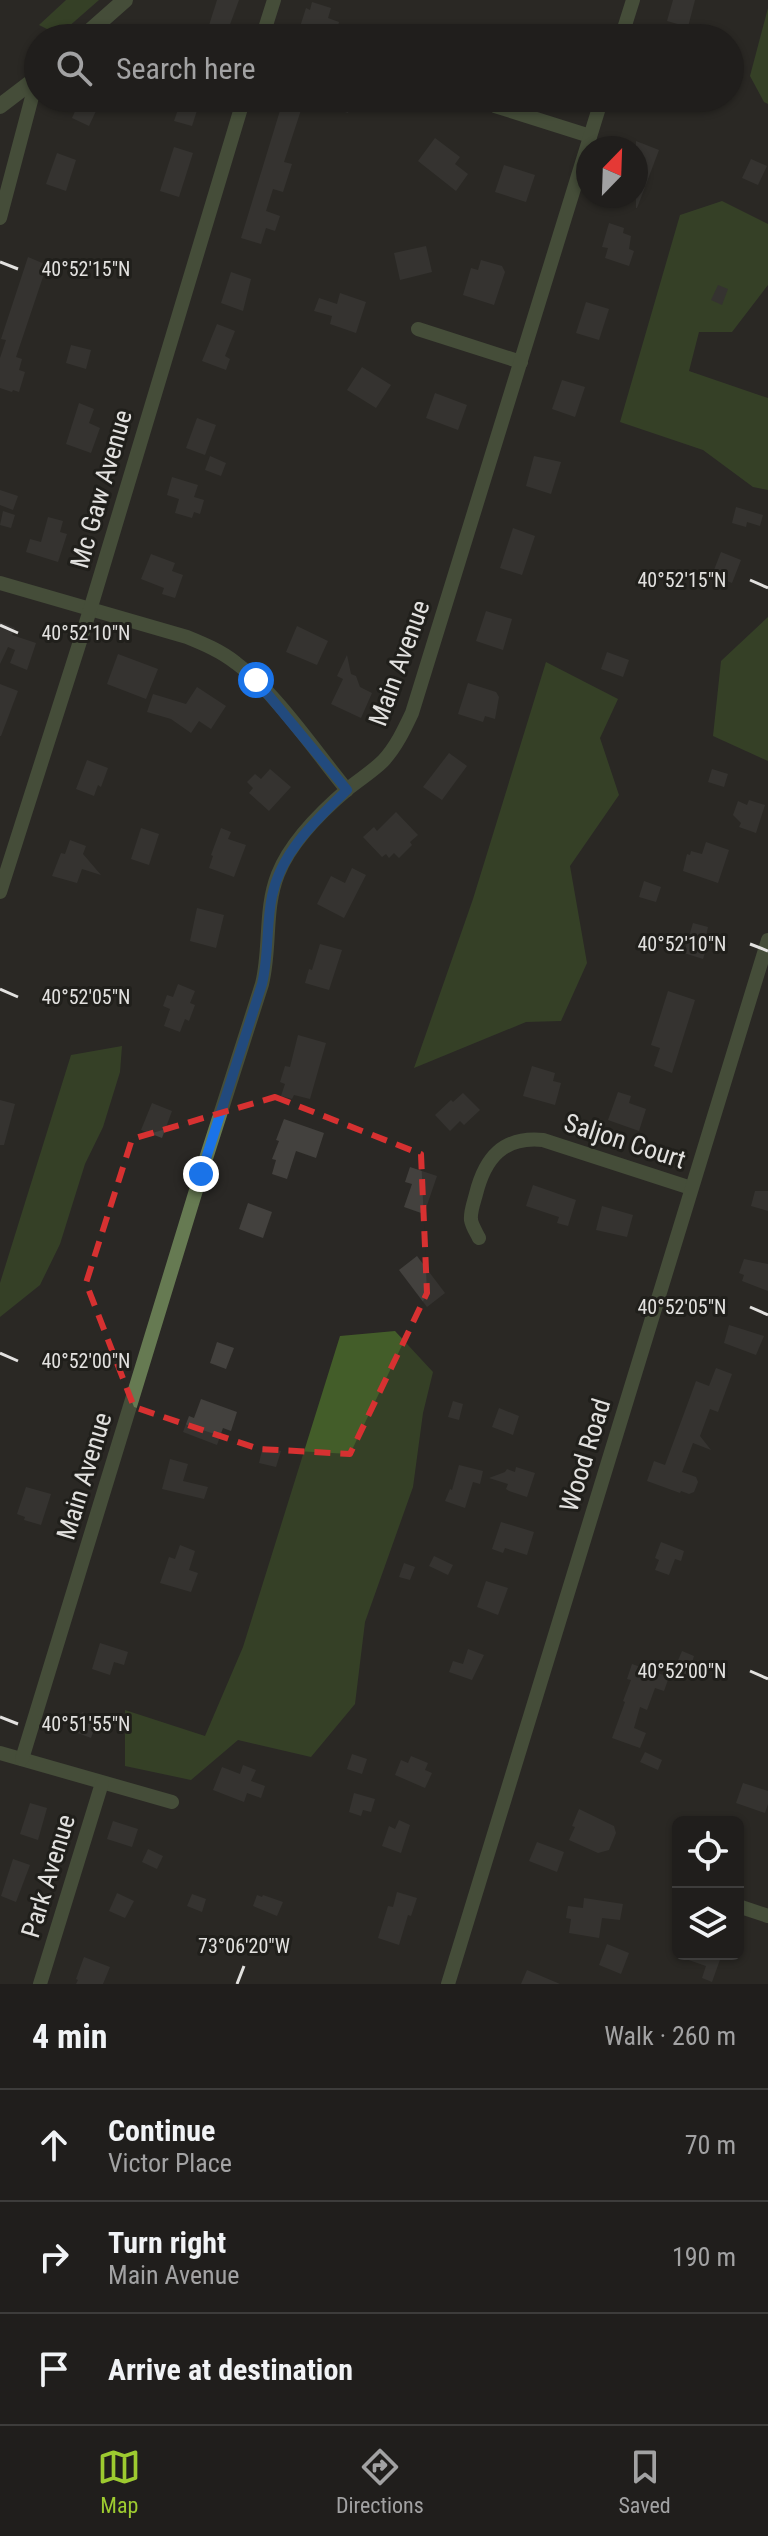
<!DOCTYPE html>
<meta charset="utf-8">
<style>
:root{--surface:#201e1c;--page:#2d2b29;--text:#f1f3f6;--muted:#a2a2a3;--line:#3d3c3b;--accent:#9dca30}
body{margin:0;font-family:"Roboto Condensed",sans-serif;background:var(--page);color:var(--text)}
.controls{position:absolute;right:24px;bottom:24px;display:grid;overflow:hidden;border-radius:12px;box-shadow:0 2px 6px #0004}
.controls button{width:72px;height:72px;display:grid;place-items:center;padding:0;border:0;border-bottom:2px solid var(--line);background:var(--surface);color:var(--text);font:40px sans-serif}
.compass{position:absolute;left:576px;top:136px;width:72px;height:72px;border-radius:50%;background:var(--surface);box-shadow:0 2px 6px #0004;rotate:23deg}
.stop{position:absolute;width:24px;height:24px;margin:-18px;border:6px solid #1a73e8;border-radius:50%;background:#fff}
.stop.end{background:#1a73e8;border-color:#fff;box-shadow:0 2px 8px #0008}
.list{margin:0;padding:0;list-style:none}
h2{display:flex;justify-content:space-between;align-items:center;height:104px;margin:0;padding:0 32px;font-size:34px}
h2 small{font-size:26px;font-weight:400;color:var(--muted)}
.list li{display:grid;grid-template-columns:52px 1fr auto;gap:24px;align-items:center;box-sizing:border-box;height:112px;padding:0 32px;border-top:2px solid var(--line)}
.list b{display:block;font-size:30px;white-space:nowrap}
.list p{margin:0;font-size:26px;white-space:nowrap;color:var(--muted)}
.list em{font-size:26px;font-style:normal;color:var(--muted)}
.icon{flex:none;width:44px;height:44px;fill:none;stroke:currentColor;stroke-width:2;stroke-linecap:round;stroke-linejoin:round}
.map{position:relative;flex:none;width:768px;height:1984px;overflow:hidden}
.search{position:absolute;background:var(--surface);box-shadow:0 2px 6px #0004;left:24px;right:24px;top:24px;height:88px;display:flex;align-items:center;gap:20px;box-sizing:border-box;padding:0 28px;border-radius:44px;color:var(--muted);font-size:30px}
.sheet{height:440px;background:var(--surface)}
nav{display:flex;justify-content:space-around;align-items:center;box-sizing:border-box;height:112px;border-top:2px solid var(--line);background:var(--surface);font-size:22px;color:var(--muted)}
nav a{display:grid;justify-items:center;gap:4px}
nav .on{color:var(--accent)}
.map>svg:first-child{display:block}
.forest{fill:#435d29}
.building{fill:#43413e}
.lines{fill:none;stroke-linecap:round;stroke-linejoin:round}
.minor{stroke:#667a52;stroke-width:14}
.tertiary{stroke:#667a52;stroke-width:16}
.route{stroke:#1a73e8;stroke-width:10}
.marked{fill:none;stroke:#d73131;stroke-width:6;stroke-dasharray:16 10;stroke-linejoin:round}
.ticks{fill:none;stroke:#e2e1df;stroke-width:3}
.labels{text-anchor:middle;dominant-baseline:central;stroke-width:6;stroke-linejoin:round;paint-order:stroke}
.street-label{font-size:26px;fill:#e2e1df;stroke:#201f1b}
.ticks-label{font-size:20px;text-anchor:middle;fill:#e2e1df;stroke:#201f1b;stroke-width:6;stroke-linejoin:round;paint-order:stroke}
</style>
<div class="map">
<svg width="768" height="1984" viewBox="0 0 768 1984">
<rect width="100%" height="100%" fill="#2a2825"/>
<g class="forest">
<polygon points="66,0 99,0 59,35 39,25"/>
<polygon points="768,8 768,104 764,102 750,76"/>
<polygon points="722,201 768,224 768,285 732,332 699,332 689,371 768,398 768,490 753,487 703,450 620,422 680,215"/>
<polygon points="768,617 768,761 713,736 721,661"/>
<polygon points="546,662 618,699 600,738 619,795 570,866 587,963 561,1021 526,1022 414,1068 473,899"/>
<polygon points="122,1046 120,1072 103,1127 85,1164 60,1244 40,1285 0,1317 0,1283 71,1055"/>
<polygon points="395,1331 433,1372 423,1413 413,1487 365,1622 355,1704 311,1757 238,1740 191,1780 125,1766 125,1710 205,1736 243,1647 340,1336"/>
</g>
<g class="building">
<polygon points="217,0 239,0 225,38 205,38"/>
<polygon points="673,0 695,0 688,27 667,21"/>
<polygon points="312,2 331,8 328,18 339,22 335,38 314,38 298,33 306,8 310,10"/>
<rect x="476" y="26" width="31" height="12"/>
<polygon points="81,98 102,98 89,126 72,118"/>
<polygon points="182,98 201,98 192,126 174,121"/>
<polygon points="337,98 353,98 348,113 333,108"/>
<polygon points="634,98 674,98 669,112 634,100"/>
<polygon points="282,104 301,110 284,162 292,164 283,192 273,189 266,211 280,216 275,231 266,228 261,244 241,238"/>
<polygon points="435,138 460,157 455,164 468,174 456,191 418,161"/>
<polygon points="636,141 659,150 637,208 636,208"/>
<polygon points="174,147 193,153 179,197 160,191"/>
<polygon points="57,153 76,160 66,191 46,184"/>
<polygon points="751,159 767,166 758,185 742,178"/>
<polygon points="504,165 535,175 526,202 495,192"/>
<polygon points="609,223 624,228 623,233 631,236 629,249 634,251 629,266 605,258 608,248 602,247"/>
<polygon points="426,246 432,272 400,280 394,253"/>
<polygon points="28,257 47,265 16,357 22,359 19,370 25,372 19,392 13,390 12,392 0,388 0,358 6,340 1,339"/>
<polygon points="481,260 502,266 505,272 494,305 463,295 471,268 478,270"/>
<polygon points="231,272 251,279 243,311 221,303"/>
<polygon points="718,285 728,289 722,305 711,300"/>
<polygon points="340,293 366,302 356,333 330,324 332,316 314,311 319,298 337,304"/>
<polygon points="586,302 609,309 599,340 576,333"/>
<polygon points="217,324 235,331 225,356 230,359 226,370 202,361"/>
<polygon points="71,345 91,350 86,369 66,363"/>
<polygon points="362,367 391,385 376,408 347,390"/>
<polygon points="562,380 585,387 575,417 552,409"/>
<polygon points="435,393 467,405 458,430 426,418"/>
<polygon points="79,403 94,409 89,423 100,428 91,453 66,444"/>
<polygon points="197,418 216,425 205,455 186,448"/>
<polygon points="210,456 226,463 221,476 205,470"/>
<polygon points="534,456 561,462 551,494 526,486"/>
<polygon points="172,477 198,485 194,497 204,500 200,514 194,512 192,518 175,513 179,499 167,495"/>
<polygon points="0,490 18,496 13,510 0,505"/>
<polygon points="736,507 763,515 760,526 747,522 746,527 732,523"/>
<polygon points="3,511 15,515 11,528 0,525"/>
<polygon points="48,517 63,521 60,532 67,534 58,562 26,552 30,539 41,542"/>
<polygon points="513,528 535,536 522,575 500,568"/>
<polygon points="721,552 741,560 732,583 712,575"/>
<polygon points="151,554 175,563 172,571 183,575 175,598 162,594 164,588 141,579"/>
<polygon points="486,611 512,619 503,650 476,641"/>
<polygon points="0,622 15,628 12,635 36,643 27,670 10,663 15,650 8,647 0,664"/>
<polygon points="297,626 328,641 317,665 286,652"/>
<polygon points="607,652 629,660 623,677 601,669"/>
<polygon points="118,654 158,669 146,699 107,684"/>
<polygon points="347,655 351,674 356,676 360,687 372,693 361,718 331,704 343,679 337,676"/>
<polygon points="468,683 496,692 499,697 495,719 485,716 483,722 458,714"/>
<polygon points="0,684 18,691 1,736 0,736"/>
<polygon points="197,687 226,706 211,729 199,721 191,733 171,719 147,712 153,694 186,704"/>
<polygon points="449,753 467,766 442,800 423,787"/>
<polygon points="87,760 108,768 101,787 98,785 94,796 76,789"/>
<polygon points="270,769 291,787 269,811 249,793 253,788 247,782 255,774 261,779"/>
<polygon points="712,769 728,774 724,787 708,782"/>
<polygon points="749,800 765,805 756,833 739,827 741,823 733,815 738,801 747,805"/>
<polygon points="396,812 418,835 410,842 412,845 399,858 394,853 389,858 386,854 382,857 363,837 374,827 377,831"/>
<polygon points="141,828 159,834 149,865 131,859"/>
<polygon points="221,828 231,832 228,839 246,845 234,877 209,868 213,856 211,855"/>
<polygon points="70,840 86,846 83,854 101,875 82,869 77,883 52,876 61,853 65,854"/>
<polygon points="706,842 729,850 718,883 683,871 687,854 690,855 691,851 702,854"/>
<polygon points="352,868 366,875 344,918 317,904 331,876 345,883"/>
<polygon points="644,881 661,887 656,902 639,897"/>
<polygon points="197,908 224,915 216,948 190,941"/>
<polygon points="693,923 708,927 706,936 710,937 703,959 684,953"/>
<polygon points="320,944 342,950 329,990 305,983 309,969 312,970"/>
<polygon points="178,984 195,991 190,1003 195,1005 189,1021 185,1019 180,1032 164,1026 170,1009 163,1006 167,995 173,997"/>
<polygon points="668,991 695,1000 672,1073 654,1066 660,1048 651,1045"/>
<polygon points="298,1035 326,1043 310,1099 294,1095 292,1099 281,1096 285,1084 280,1082 285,1066 290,1067"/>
<polygon points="532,1066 555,1073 553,1081 561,1083 555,1105 523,1096"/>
<polygon points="618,1092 631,1096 629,1103 646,1109 639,1131 608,1120"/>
<polygon points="463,1093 480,1110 464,1125 460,1121 450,1131 435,1115 451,1100 453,1102"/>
<polygon points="0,1100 15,1104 4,1145 0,1145"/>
<polygon points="152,1103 172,1111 162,1138 141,1130"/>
<polygon points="284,1119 324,1133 316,1158 296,1151 287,1179 272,1174 276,1160 272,1159 279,1141 276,1140"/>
<polygon points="410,1167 437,1176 424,1214 404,1207 412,1184 405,1182"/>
<polygon points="533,1185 576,1200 568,1226 557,1223 559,1217 526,1206"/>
<polygon points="755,1191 768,1191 768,1211 751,1206"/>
<polygon points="248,1203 272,1212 263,1238 239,1229"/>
<polygon points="602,1206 633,1215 627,1237 596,1230"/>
<polygon points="417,1256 445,1293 427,1307 399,1270"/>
<polygon points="744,1259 768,1264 768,1291 742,1281 744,1275 739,1273"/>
<polygon points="729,1325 764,1336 756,1355 724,1343"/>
<polygon points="217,1342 234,1348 226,1369 210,1363"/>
<polygon points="716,1368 732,1374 718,1412 710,1409 700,1436 711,1450 693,1443 682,1472 696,1477 698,1482 694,1492 689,1494 681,1491 680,1493 647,1481 654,1461 665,1465 696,1381 709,1386"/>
<polygon points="201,1399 237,1412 231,1431 223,1428 217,1445 183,1432 189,1416 194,1418"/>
<polygon points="453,1401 463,1404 459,1420 448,1417"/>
<polygon points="499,1408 519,1416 513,1435 492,1427"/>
<polygon points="263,1446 281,1451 276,1467 259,1463"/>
<polygon points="170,1459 188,1464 183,1481 208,1487 204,1499 162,1489"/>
<polygon points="459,1465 483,1471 480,1484 473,1482 465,1508 445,1501 450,1489 452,1490"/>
<polygon points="516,1467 535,1473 527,1497 509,1491 506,1489 508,1484 489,1478 505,1472 507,1469 515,1472"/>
<polygon points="26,1487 51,1494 41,1525 24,1520 25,1517 17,1514"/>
<polygon points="501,1522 534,1532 527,1555 505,1548 503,1553 492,1549"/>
<polygon points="661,1542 684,1551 681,1561 675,1559 669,1575 655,1570 659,1560 655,1558"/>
<polygon points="180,1545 195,1551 189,1570 198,1573 191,1592 160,1583 169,1557 175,1559"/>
<polygon points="434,1556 453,1565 448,1575 429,1566"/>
<polygon points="404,1563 415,1567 410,1580 399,1577"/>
<polygon points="486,1581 508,1588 498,1615 477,1607"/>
<polygon points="100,1643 128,1652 124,1665 114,1662 110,1675 92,1669"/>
<polygon points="468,1649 484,1655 472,1680 449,1672 453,1661 463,1664"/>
<polygon points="682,1651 694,1656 688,1676 674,1670"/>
<polygon points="632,1664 669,1677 664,1691 655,1688 647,1710 640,1707 634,1728 646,1733 640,1748 612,1738 625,1702 623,1701 631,1680 627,1679"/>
<polygon points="82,1712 98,1718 91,1738 75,1732"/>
<polygon points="645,1752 662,1760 658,1770 640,1762"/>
<polygon points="352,1754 367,1759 362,1774 347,1769"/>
<polygon points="411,1756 428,1763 425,1770 432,1773 425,1788 395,1775 401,1760 408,1763"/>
<polygon points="243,1765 256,1770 251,1781 265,1786 261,1798 247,1793 244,1802 213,1790 222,1767 240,1774"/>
<polygon points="743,1783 768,1791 768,1804 765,1813 736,1803"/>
<polygon points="354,1793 375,1799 371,1812 363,1810 361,1816 349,1812"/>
<polygon points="30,1803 47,1808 38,1840 20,1834"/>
<polygon points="579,1809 614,1826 616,1833 609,1850 598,1853 569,1840 575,1827 572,1826"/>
<polygon points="399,1820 410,1825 401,1853 382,1846 389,1826 395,1829"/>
<polygon points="113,1821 138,1829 132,1847 107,1839"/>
<polygon points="537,1842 564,1852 557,1872 529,1861"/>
<polygon points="148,1849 163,1856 157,1869 142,1862"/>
<polygon points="13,1859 30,1865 16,1902 1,1896"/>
<polygon points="397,1892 417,1898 411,1916 408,1915 399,1945 378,1938 388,1906 393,1907"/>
<polygon points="117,1893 134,1901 125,1918 109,1911"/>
<polygon points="192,1894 206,1899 202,1912 187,1906"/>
<polygon points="257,1895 262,1897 263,1895 283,1902 277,1916 253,1906"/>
<polygon points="584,1898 623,1904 620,1920 602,1918 599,1938 569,1933 571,1919 566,1918 568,1906 583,1908"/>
<polygon points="607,1944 629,1953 621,1974 599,1965"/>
<polygon points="677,1954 722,1954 712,1982 702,1978 706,1966 677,1956"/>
<polygon points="84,1957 110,1967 103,1984 76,1984 78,1980 76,1979"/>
<polygon points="527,1970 560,1984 521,1984"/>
</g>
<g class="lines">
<g class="minor">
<polyline points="262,38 274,0"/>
<polyline points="621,38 633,0"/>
<polyline points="495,106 590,136"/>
<polyline points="0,218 37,78"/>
<polyline points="418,329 521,362"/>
<path d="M0 583 187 637C204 644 221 651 236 663 276 693 315 751 347 790"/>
<polyline points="0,892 90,610 244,98"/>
<path d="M479 1238C476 1232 472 1226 471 1220 470 1212 474 1202 476 1194 485 1158 503 1136 543 1140L691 1188"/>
<polyline points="0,1753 172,1802"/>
<path d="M22 1759 201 1174 262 984C271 948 264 909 278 874 291 841 323 810 349 788 360 779 373 771 383 761 396 747 404 730 412 713L602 98"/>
<polyline points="738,1906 768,1916"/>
<polyline points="40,1984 102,1783"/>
<polyline points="448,1984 768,940"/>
</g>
<g class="tertiary">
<polyline points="82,38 125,0"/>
<polyline points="0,106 38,77"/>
</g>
</g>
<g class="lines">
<path class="route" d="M201 1174 262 984C269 955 266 925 272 896 281 852 316 820 347 790L256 680"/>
</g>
<path d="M0 0H768V1984H0ZM275 1097 421 1154 427 1293 350 1454 259 1449 134 1407 86 1283 132 1139Z" fill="#2a2825" fill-opacity=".55" fill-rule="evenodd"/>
<path class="marked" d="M275 1097 421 1154 427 1293 350 1454 259 1449 134 1407 86 1283 132 1139Z"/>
<path class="ticks" d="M0 262 18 269M750 580 768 588M0 625 18 633M750 944 768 951M0 989 18 997M750 1307 768 1315M0 1353 18 1361M750 1671 768 1679M0 1717 18 1724M237 1984 244 1966"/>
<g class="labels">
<g class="street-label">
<text transform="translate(101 489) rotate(-74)">Mc Gaw Avenue</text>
<text transform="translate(399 663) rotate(-70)">Main Avenue</text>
<text transform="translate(625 1141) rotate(18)">Saljon Court</text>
<text transform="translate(585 1455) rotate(-73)">Wood Road</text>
<text transform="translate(84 1476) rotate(-73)">Main Avenue</text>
<text transform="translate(48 1876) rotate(-73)">Park Avenue</text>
</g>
</g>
<g class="ticks-label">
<text x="86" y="276">40°52'15"N</text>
<text x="682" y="587">40°52'15"N</text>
<text x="86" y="640">40°52'10"N</text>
<text x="682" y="951">40°52'10"N</text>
<text x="86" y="1004">40°52'05"N</text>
<text x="682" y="1314">40°52'05"N</text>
<text x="86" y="1368">40°52'00"N</text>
<text x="682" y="1678">40°52'00"N</text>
<text x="86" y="1731">40°51'55"N</text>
<text x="244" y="1953">73°06'20"W</text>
</g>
</svg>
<div class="controls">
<button><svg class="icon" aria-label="locate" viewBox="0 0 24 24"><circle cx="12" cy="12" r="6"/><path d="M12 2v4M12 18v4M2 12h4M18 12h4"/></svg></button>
<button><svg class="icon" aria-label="layers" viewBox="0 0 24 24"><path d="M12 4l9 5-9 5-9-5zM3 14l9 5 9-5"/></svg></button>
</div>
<svg class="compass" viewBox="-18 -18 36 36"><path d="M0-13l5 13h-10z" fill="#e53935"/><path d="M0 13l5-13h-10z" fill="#a2a2a3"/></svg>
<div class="stop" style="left:256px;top:680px"></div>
<div class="stop end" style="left:201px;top:1174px"></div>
<div class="search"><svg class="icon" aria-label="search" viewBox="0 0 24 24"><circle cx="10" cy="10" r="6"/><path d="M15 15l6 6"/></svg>Search here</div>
</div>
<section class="sheet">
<h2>4 min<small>Walk · 260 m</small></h2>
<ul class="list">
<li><svg class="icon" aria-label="ahead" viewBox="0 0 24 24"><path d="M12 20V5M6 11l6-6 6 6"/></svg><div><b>Continue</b><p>Victor Place</p></div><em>70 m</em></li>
<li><svg class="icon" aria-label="right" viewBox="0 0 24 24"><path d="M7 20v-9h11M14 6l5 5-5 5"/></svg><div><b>Turn right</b><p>Main Avenue</p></div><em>190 m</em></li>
<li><svg class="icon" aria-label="arrive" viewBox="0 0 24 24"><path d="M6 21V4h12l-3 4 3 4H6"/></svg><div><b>Arrive at destination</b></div></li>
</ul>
</section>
<nav>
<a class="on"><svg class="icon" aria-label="map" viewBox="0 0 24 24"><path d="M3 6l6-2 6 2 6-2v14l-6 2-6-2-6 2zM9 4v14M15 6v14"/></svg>Map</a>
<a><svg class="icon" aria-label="directions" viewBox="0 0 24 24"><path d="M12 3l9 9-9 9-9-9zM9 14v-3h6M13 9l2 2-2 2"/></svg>Directions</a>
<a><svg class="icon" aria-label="saved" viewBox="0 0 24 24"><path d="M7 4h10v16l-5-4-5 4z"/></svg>Saved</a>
</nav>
